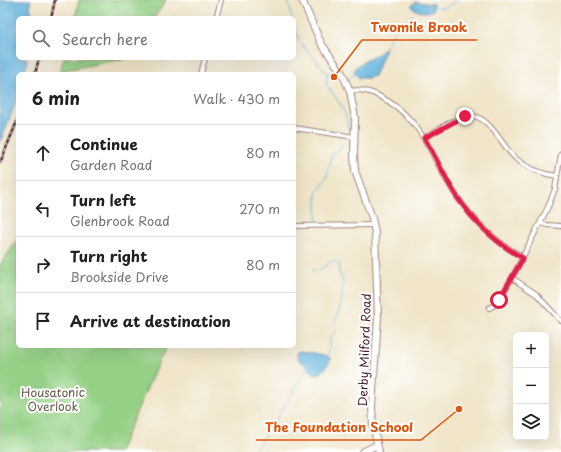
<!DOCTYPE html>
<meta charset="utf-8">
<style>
:root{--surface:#fff;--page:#f2f2f2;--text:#202124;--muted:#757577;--line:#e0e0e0}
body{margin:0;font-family:"Playpen Sans",sans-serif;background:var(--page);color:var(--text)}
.controls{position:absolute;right:12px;bottom:12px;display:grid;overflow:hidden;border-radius:6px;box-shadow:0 4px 16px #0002}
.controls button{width:36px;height:36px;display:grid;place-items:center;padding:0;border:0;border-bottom:1px solid var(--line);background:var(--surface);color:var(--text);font:20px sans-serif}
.stop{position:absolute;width:12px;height:12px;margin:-9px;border:3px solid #e11d48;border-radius:50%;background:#fff}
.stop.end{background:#e11d48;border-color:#fff;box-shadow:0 1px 4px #0008}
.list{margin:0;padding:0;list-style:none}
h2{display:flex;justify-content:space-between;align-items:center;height:52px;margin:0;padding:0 16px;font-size:17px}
h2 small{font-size:13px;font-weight:400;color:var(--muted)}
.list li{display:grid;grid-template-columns:26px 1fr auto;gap:12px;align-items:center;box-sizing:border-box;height:56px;padding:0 16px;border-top:1px solid var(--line)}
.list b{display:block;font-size:15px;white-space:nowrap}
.list p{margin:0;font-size:13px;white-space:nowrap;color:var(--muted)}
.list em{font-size:13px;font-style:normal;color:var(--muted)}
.icon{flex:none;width:22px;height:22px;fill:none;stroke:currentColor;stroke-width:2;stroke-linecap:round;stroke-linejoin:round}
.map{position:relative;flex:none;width:561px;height:452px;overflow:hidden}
.search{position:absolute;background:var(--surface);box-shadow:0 4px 16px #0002;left:16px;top:16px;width:280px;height:44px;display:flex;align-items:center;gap:10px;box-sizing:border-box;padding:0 14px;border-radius:6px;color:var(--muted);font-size:15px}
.panel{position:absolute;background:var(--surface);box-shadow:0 4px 16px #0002;left:16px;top:72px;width:280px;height:276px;border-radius:6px}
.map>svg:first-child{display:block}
.green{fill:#94d085;stroke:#6f7858}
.water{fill:#62b2dc;stroke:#566884}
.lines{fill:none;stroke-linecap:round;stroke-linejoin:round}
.stream{stroke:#62b2dc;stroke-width:1}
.street-casing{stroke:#9d827a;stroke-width:6}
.secondary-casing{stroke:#9d827a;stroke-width:8}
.street{stroke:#fff;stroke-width:4}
.secondary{stroke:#fff;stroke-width:6}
.rail-casing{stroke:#4a1f2b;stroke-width:2.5}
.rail{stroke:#fff;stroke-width:1;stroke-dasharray:3;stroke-linecap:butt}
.route{stroke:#e11d48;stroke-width:5}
.labels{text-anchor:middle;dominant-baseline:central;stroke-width:4;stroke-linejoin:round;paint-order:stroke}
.street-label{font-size:12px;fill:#4a1f2b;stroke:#fff}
.park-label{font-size:12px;fill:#645d4a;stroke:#fff}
.leader{fill:none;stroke:#e0560e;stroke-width:1.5}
.callout-dot{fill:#e0560e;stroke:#fff;stroke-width:1.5}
.callout-label{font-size:13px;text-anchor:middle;font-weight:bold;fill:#e0560e;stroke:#fff;stroke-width:4;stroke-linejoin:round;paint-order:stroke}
</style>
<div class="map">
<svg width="561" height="452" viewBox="0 0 561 452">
<rect width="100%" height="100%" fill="#fff"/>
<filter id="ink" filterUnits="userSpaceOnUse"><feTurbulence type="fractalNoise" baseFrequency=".025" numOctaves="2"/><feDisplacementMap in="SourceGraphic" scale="8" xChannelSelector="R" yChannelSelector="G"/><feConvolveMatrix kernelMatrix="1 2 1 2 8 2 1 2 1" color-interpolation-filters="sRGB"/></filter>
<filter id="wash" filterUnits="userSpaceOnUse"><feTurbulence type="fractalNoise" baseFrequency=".012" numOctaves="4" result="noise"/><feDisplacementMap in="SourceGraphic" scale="16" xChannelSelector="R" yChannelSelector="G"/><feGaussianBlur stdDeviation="0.9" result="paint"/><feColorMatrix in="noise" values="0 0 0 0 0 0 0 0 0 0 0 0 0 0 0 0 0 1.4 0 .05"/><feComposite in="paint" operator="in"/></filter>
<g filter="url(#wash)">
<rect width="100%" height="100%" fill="#f0e5c9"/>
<g class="green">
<polygon points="79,0 166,0 154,18 75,18"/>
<polygon points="64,58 128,58 60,71"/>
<polygon points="18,239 18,346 167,346 157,365 119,452 0,452 0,265"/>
</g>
<g class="water">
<polygon points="0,0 31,0 30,4 32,18 18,18 18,58 27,58 27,65 24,74 18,74 18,96 0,144"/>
<path d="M416 2 433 4V10C427 14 416 12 412 7V5Z"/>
<polygon points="385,47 385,51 374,76 369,78 359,78 354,71 356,67 368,58 378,54"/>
<path d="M300 351C308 352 327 354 331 359 327 366 324 374 315 374L297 358V353Z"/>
</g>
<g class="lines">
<g class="stream">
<polyline points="288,0 292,18"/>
<path d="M433 7C444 9 449 6 458 0"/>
<polyline points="294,25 299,41 327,73 329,73 334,77 340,77"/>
<path d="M384 49C387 44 390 37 394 32 399 25 409 22 413 14"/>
<path d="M327 74 326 85C336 97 350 115 348 131"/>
<polyline points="348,78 357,74"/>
<polyline points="317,220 317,192 326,179 332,154 339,149 343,144"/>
<polyline points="312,270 317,271 333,261 339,263 339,272 343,281 341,304 335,323"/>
<polyline points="328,356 330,338 335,333 335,327"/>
<polyline points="253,452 275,421 308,367"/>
</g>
</g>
</g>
<g filter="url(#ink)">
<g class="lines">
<defs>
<g id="street">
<polyline points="216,18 221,0"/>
<polyline points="201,74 205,58"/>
<path d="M350 91C361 89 369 91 379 96 427 120 431 162 460 201 477 224 498 244 523 257"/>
<polyline points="294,128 355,137"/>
<path d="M424 138C436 131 453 119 465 116 488 111 501 145 515 158 527 168 541 174 557 176"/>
<polyline points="541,223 547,225 561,226"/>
<polyline points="294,226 374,225"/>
<polyline points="512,278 536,294 561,321"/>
<polyline points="489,308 495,305 499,300 512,278 548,207 555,189 561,154"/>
</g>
<g id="secondary">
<polyline points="302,0 321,43 342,73 350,91 355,118 354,153 355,171 372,218 375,233 378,317 372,407 373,425 379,452"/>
<polyline points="362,452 377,445"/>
</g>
</defs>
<use href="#street" class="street-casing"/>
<use href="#secondary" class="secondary-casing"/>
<use href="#street" class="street"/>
<use href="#secondary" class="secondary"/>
<defs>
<g id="rail">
<polyline points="51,18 55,0"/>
<polyline points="35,74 39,58"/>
<polyline points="0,163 18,119"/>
</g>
</defs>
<use href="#rail" class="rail-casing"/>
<use href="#rail" class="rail"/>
</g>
</g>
<g class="lines" filter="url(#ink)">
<path class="route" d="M465 116 424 138C433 152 440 167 448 182 465 213 492 241 523 258L499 300"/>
</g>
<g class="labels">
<g class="street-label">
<text transform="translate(364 350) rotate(-88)">Derby Milford Road</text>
</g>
<g class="park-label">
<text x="53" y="392">Housatonic<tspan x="53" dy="14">Overlook</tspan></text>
</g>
</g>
<path class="leader" d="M334 77L362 40H477M459 409L421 440H256"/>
<g class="callout-dot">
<circle cx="334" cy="77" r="4"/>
<circle cx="459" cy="409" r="4"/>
</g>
<g class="callout-label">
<text x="419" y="32">Twomile Brook</text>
<text x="339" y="432">The Foundation School</text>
</g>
</svg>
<div class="controls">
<button>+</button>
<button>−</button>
<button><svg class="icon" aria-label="layers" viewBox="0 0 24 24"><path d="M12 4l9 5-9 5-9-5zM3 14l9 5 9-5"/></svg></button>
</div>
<div class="stop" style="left:499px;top:300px"></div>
<div class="stop end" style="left:465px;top:116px"></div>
<div class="search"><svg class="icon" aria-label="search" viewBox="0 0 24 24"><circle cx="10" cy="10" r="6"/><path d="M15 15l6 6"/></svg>Search here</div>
<section class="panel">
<h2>6 min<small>Walk · 430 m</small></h2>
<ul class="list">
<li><svg class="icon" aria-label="ahead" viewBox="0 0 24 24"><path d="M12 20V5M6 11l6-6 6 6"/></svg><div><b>Continue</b><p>Garden Road</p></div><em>80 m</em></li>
<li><svg class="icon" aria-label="left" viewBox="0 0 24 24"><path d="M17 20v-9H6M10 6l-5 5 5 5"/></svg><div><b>Turn left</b><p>Glenbrook Road</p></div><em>270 m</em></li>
<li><svg class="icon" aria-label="right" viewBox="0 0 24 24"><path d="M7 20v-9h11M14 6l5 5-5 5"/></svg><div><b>Turn right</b><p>Brookside Drive</p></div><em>80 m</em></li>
<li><svg class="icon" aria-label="arrive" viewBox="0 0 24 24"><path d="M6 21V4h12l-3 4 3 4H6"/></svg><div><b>Arrive at destination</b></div></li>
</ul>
</section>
</div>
